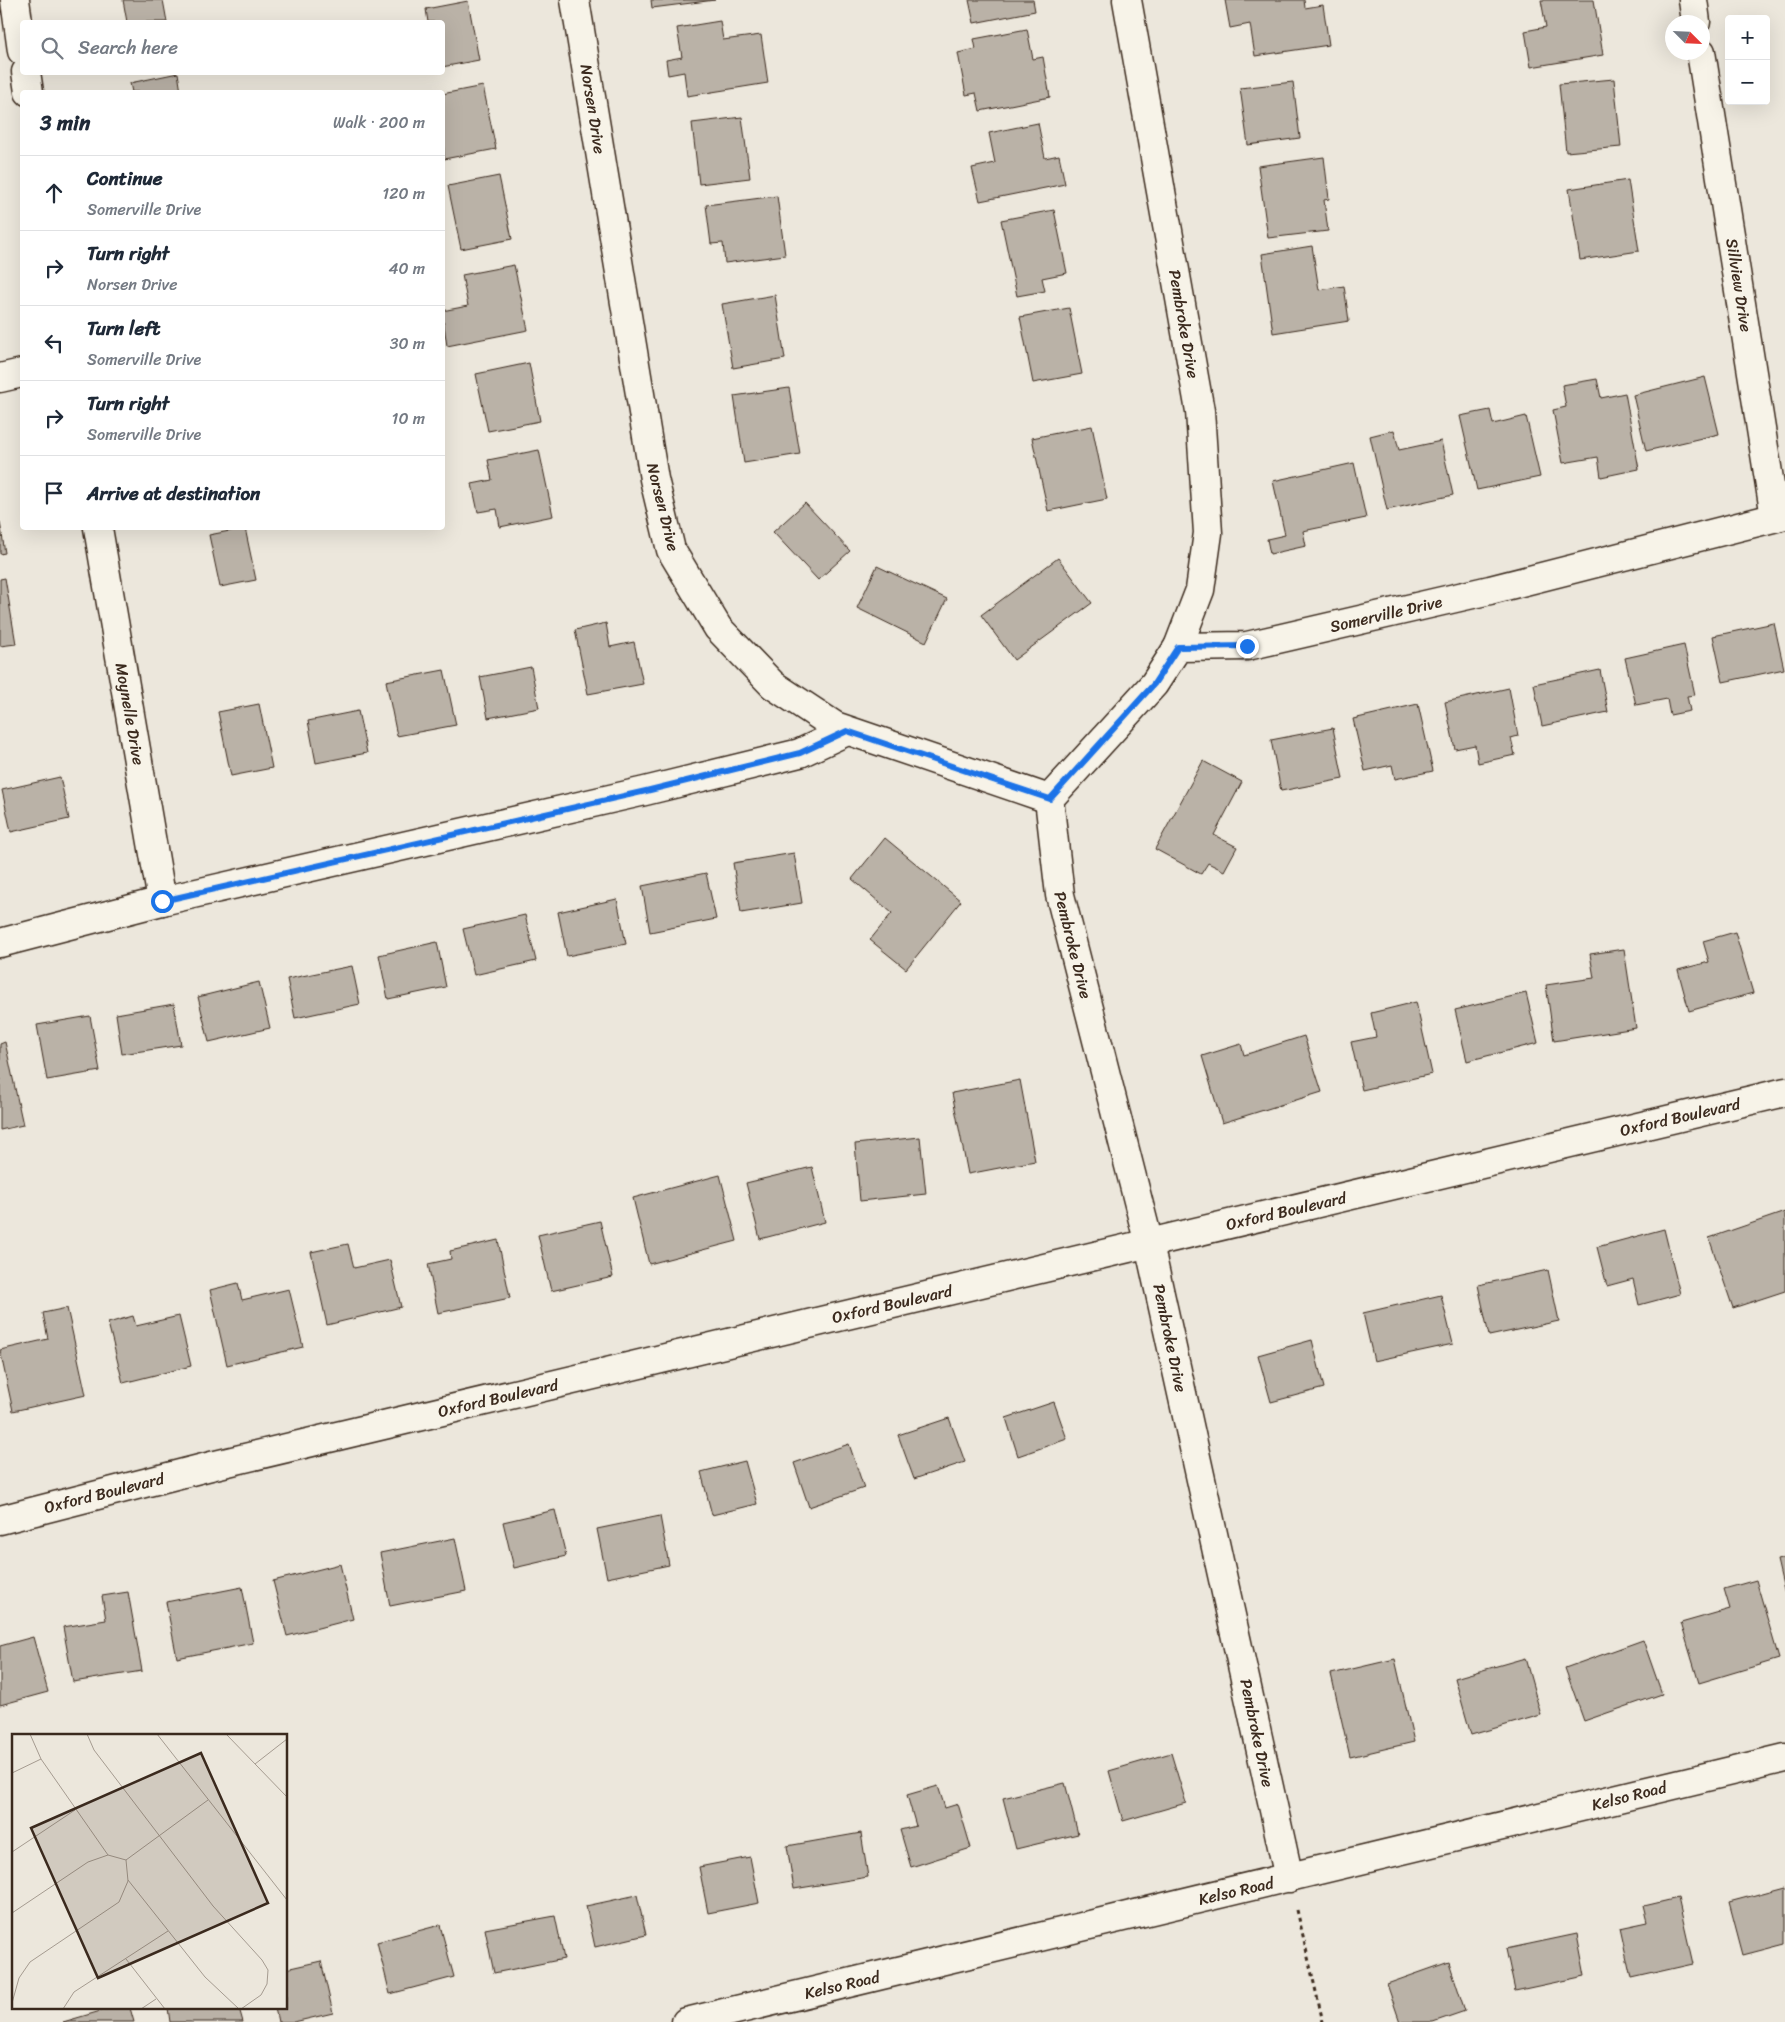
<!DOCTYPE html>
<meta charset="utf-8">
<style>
:root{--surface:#fff;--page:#f6f6f7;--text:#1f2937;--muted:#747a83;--line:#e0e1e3}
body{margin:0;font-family:Sriracha,sans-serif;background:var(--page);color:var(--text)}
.controls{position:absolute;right:15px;top:15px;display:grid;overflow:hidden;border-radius:5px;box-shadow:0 5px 20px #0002}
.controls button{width:45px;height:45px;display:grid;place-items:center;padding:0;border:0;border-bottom:1px solid var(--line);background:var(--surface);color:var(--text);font:25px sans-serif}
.compass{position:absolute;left:1665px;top:15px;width:45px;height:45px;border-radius:50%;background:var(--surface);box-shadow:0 5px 20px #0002;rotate:114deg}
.stop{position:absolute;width:15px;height:15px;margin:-11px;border:4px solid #1a73e8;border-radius:50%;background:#fff}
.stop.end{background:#1a73e8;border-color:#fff;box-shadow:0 1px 5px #0008}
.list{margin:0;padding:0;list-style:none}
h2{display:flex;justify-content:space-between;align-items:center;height:65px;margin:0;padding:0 20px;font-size:21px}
h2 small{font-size:16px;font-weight:400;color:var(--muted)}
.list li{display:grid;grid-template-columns:32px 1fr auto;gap:15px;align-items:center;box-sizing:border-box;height:75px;padding:0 20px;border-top:1px solid var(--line)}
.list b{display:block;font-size:19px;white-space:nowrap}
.list p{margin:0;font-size:16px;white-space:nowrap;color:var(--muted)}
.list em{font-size:16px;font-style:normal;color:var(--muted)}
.icon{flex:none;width:28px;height:28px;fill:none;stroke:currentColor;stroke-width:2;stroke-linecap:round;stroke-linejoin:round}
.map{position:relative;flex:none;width:1785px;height:2022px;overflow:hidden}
.search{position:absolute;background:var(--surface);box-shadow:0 5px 20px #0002;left:20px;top:20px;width:425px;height:55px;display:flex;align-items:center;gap:12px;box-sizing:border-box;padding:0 18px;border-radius:5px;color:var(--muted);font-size:19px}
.panel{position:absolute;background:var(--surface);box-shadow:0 5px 20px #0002;left:20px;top:90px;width:425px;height:440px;border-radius:5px}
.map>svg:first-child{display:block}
.building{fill:#bab2a7;stroke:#3b2a1e}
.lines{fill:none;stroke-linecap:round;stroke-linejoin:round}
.street-casing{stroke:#3b2a1e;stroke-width:31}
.secondary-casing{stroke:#3b2a1e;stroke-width:31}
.path{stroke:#3b2a1e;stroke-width:3;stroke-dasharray:4 4;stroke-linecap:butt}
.street{stroke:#f7f3e8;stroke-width:28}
.secondary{stroke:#f7f3e8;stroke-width:28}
.route{stroke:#1a73e8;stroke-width:6}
.labels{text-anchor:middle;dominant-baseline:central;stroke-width:4.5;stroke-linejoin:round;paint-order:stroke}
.street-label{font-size:16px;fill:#3b2a1e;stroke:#f7f3e8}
.inset-road{fill:none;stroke:#a59b90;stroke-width:1}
.view{fill:#3b2a1e;fill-opacity:0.15;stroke:#3b2a1e;stroke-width:2.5}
.inset-edge{fill:none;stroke:#3b2a1e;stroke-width:2.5}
</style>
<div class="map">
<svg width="1785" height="2022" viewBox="0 0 1785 2022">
<rect width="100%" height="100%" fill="#ece7dc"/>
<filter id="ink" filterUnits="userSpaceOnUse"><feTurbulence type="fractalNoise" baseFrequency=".02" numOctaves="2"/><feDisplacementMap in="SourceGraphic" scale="10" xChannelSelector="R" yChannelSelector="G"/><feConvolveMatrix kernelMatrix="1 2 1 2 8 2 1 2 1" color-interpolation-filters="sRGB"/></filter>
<g filter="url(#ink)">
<g class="building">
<polygon points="123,0 163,0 167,22 127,22"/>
<polygon points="651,0 715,0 652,8"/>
<polygon points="969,0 1033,0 1035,11 974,23"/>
<polygon points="1225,0 1304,0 1305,8 1323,5 1329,45 1255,56 1250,24 1230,28"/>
<polygon points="1541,0 1594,0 1603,55 1531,67 1525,31 1546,27"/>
<polygon points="468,1 479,60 442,67 442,22 428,22 426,9"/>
<polygon points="720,21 723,40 761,35 768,83 687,96 684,72 668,75 666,60 682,57 677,28"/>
<polygon points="1027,29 1033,59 1043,57 1050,97 980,111 976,93 966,95 958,53 976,49 974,39"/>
<polygon points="178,73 181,92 132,92 130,83"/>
<polygon points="1614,79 1621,147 1566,152 1559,84"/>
<polygon points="1293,82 1300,138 1248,145 1240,88"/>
<polygon points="483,86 496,149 444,159 442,94"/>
<polygon points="742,117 750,178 699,184 692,123"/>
<polygon points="1038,123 1045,158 1059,155 1065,184 980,201 972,168 995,163 989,133"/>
<polygon points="1324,157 1329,199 1324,200 1328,231 1268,238 1258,166"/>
<polygon points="499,176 512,239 461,249 448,186"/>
<polygon points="1628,180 1639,251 1580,260 1569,189"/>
<polygon points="777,196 785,255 725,263 723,243 711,244 706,205"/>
<polygon points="1054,210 1067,273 1042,278 1045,291 1017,296 1001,220"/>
<polygon points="1312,246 1319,290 1344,286 1349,321 1273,333 1262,254"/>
<polygon points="514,265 528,330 447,346 442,311 468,306 462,275"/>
<polygon points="775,295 785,359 733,368 722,304"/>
<polygon points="1069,308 1082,374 1033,383 1020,317"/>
<polygon points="529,363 540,421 488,431 476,374"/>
<polygon points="1705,377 1719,434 1646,451 1633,395"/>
<polygon points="1597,379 1601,398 1625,393 1639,469 1601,477 1598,457 1563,463 1553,410 1566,407 1562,385"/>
<polygon points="789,388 800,454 744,463 734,396"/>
<polygon points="1490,410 1493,424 1526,416 1540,477 1477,490 1460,416"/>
<polygon points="1092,426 1107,499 1048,511 1032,438"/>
<polygon points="1394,430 1399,450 1441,441 1453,495 1387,510 1370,436"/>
<polygon points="539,450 553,516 500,527 497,509 478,512 472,484 492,480 488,460"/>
<polygon points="1354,463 1366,518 1303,531 1306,546 1270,554 1267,539 1285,535 1273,481"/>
<polygon points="805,503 850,551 818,580 773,532"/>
<polygon points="0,522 5,553 0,554"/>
<polygon points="245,528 256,580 220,587 209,535"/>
<polygon points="1058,558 1092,603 1014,660 981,615"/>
<polygon points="877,566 947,599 926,642 857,608"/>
<polygon points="5,578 16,644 0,646 0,579"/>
<polygon points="606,623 610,647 634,642 643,684 588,694 575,630"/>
<polygon points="1774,623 1784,669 1723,682 1713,636"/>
<polygon points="1684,645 1695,695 1687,696 1690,711 1670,715 1667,699 1636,705 1625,658"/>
<polygon points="531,667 539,708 488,718 480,677"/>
<polygon points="444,670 456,725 397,736 386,681"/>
<polygon points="1600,670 1608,712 1542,726 1534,684"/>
<polygon points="1509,688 1518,736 1511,738 1515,755 1478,763 1475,745 1455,749 1445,702"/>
<polygon points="259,704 272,768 231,776 218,712"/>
<polygon points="1418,704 1433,771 1395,779 1392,765 1365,771 1353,719"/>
<polygon points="358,711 367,753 316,763 308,721"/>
<polygon points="1333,728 1343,779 1281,791 1271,740"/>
<polygon points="1203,761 1242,782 1214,835 1237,847 1224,871 1208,863 1201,874 1155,849"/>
<polygon points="60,777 69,819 11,832 2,790"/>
<polygon points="885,838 961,901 906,969 870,940 892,913 852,879"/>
<polygon points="794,853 802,903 741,913 733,863"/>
<polygon points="706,873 716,919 650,932 642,886"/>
<polygon points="617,899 626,944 567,956 558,912"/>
<polygon points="525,915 536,961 474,975 463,929"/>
<polygon points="1735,932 1753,993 1689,1011 1678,970 1709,962 1703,941"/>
<polygon points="437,942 446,987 388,999 379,955"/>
<polygon points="1624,949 1636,1028 1554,1041 1546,985 1594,978 1590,954"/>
<polygon points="352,966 360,1004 295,1018 287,979"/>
<polygon points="259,982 270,1028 209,1042 198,997"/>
<polygon points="1526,993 1538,1043 1467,1061 1455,1010"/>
<polygon points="1416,1002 1432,1074 1362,1090 1351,1042 1376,1037 1371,1013"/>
<polygon points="174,1004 181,1045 122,1054 116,1014"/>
<polygon points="90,1016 100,1071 47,1080 37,1025"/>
<polygon points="1304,1036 1322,1092 1222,1123 1202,1056 1241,1044 1244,1055"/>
<polygon points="5,1042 23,1125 0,1130 0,1044"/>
<polygon points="1020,1080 1035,1161 968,1174 952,1093"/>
<polygon points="920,1137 926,1194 860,1201 855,1144"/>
<polygon points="812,1167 825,1222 760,1239 746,1183"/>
<polygon points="720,1175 737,1241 649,1264 633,1198"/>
<polygon points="1785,1212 1785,1291 1733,1308 1709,1238"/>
<polygon points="600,1221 613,1277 551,1291 538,1235"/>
<polygon points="1664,1229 1680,1294 1639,1305 1633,1279 1607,1286 1597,1247"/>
<polygon points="498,1240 510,1298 438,1313 428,1264 451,1259 450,1251"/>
<polygon points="348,1244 354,1268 390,1260 401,1307 327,1325 311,1252"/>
<polygon points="1548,1270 1559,1321 1489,1336 1478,1285"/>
<polygon points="238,1283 242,1300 289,1289 303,1347 227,1365 210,1290"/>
<polygon points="1441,1295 1453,1344 1374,1361 1363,1313"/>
<polygon points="67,1308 86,1395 13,1411 0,1350 48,1339 43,1313"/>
<polygon points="133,1316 136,1326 179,1316 191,1366 123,1383 108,1323"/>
<polygon points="1312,1340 1324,1388 1271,1402 1258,1355"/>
<polygon points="1054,1402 1067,1439 1018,1456 1006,1418"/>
<polygon points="949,1418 965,1462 914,1479 898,1435"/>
<polygon points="849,1444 864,1488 809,1507 794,1463"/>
<polygon points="745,1461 757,1504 712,1515 701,1472"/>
<polygon points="555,1510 566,1556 514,1568 503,1522"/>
<polygon points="660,1516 669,1565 607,1578 597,1529"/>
<polygon points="455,1538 466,1591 390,1606 380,1553"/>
<polygon points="1785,1558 1785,1594 1777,1560"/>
<polygon points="340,1564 353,1619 287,1636 273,1581"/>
<polygon points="1756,1580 1779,1659 1699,1683 1681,1623 1730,1609 1724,1589"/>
<polygon points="242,1587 253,1643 177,1658 166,1602"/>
<polygon points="128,1592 142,1671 73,1682 63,1627 106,1620 102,1596"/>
<polygon points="33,1637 48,1692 0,1705 0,1646"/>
<polygon points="1643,1640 1662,1694 1584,1721 1565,1668"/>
<polygon points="1525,1658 1541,1715 1471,1735 1455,1678"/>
<polygon points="1395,1659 1414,1742 1350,1757 1331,1674"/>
<polygon points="1171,1753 1186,1803 1123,1821 1109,1771"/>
<polygon points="1065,1783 1078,1834 1016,1849 1003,1798"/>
<polygon points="938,1786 945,1808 958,1804 971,1848 911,1867 900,1830 916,1826 907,1795"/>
<polygon points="861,1833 868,1877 794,1889 787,1846"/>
<polygon points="750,1857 759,1903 708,1913 699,1867"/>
<polygon points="1785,1887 1785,1944 1743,1955 1729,1902"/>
<polygon points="637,1895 646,1935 595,1947 586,1906"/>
<polygon points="1678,1898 1693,1964 1631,1978 1620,1928 1648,1922 1644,1906"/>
<polygon points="555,1916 564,1959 494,1973 485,1929"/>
<polygon points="440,1925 454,1977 390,1994 377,1942"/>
<polygon points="1577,1934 1585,1976 1515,1991 1506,1949"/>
<polygon points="321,1961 333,2013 294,2022 278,2022 275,2008 286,2008 286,1969"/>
<polygon points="1449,1962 1465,2011 1433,2022 1400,2022 1387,1984"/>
<polygon points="111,2008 130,2008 134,2022 63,2022"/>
<polygon points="168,2008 239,2008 243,2022 170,2022"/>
</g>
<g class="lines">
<defs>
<g id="street">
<polyline points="15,0 22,51"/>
<polyline points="575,0 654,479 671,550 718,628 773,685 835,726 1049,799"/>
<polyline points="1127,0 1200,411 1208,533 1200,590 1178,647"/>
<polyline points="1693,0 1696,22"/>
<polyline points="1701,52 1775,517"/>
<polyline points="26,72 29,92"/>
<polyline points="0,378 22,373"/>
<polyline points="98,528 162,901"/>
<polyline points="1049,799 1060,895 1149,1244 1289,1878"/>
<polyline points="1049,799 1154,684 1178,647 1247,646 1490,590 1785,515"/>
<polyline points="0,943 162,901 645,791 800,753 847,731"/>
<polyline points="0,1520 211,1466 1785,1092"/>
</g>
<polyline id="secondary" points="686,2022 1785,1758"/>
</defs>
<use href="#street" class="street-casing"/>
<use href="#secondary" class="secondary-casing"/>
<polyline class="path" points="1297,1910 1323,2022"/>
<use href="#street" class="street"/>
<use href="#secondary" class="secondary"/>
</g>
</g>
<g class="lines" filter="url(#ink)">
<polyline class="route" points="162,901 646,791 800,753 847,731 1050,799 1154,684 1178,647 1247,646"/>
</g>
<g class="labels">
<g class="street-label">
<text transform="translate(593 109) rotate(81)">Norsen Drive</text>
<text transform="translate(1739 285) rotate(81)">Sillview Drive</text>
<text transform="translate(1184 324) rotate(80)">Pembroke Drive</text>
<text transform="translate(663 507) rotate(76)">Norsen Drive</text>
<text transform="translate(1386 614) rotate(-13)">Somerville Drive</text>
<text transform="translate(130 714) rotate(80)">Moynelle Drive</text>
<text transform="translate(1073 945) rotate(76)">Pembroke Drive</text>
<text transform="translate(1680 1117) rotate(-13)">Oxford Boulevard</text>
<text transform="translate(1286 1211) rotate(-13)">Oxford Boulevard</text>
<text transform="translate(892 1304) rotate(-13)">Oxford Boulevard</text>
<text transform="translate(1170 1338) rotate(78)">Pembroke Drive</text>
<text transform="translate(498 1398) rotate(-13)">Oxford Boulevard</text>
<text transform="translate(104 1493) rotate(-14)">Oxford Boulevard</text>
<text transform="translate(1257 1733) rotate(78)">Pembroke Drive</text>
<text transform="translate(1629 1796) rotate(-14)">Kelso Road</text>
<text transform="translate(1236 1891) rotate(-13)">Kelso Road</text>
<text transform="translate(842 1985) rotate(-13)">Kelso Road</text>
</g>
</g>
<g transform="translate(12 1734)">
<rect width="275" height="275" fill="#ece7dc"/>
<path class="inset-road" d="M18 0 29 25 96 121 114 126M75 0 82 16 201 172 250 226 256 236 255 250 249 261 229 275M145 0 275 166M214 0 275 63M243 30 275 5M0 39 29 25M0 118 63 76M114 126 196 66M116 146 193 243 227 275M0 179 76 128 96 121M114 225 153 275M0 269 7 244 18 228 107 168 116 147 114 126M51 275 62 258 156 197M129 275 144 265"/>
<path class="view" d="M189 19 256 169 86 244 19 94Z"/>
<rect width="275" height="275" class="inset-edge"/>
</g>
</svg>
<div class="controls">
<button>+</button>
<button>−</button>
</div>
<svg class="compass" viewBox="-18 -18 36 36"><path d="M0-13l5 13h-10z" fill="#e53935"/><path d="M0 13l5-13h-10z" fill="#747a83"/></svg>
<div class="stop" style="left:162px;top:901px"></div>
<div class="stop end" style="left:1247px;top:646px"></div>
<div class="search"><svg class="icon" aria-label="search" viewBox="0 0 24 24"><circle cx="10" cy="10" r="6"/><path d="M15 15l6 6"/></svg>Search here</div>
<section class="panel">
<h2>3 min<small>Walk · 200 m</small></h2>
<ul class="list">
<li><svg class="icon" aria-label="ahead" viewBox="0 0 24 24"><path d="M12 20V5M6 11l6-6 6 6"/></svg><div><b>Continue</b><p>Somerville Drive</p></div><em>120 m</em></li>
<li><svg class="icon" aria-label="right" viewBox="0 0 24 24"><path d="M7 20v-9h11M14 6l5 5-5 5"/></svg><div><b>Turn right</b><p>Norsen Drive</p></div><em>40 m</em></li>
<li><svg class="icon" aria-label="left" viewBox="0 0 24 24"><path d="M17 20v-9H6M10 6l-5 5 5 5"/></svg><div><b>Turn left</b><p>Somerville Drive</p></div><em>30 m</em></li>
<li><svg class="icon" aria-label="right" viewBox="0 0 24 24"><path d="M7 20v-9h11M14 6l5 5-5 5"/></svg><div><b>Turn right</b><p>Somerville Drive</p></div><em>10 m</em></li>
<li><svg class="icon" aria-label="arrive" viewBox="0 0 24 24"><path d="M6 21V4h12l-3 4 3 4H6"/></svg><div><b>Arrive at destination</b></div></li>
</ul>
</section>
</div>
